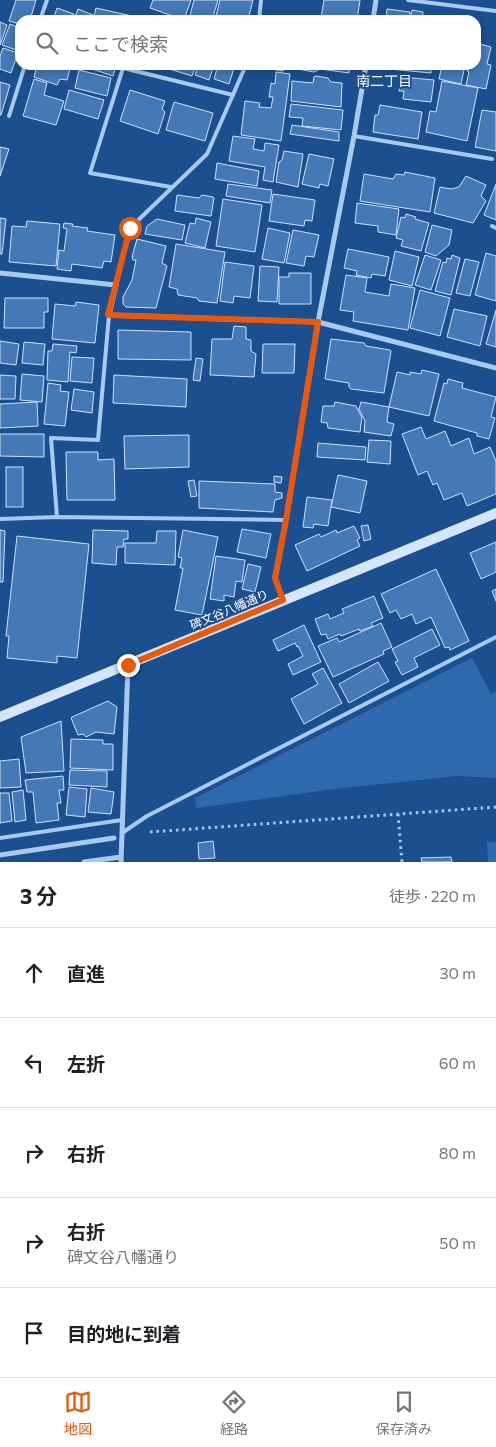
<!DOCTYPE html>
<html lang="ja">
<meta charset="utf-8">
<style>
:root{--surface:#fff;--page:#f2f2f2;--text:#202124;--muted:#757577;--line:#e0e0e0;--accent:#ea580c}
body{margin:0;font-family:Commissioner,"Noto Sans JP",sans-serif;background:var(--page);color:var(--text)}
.stop{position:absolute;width:15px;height:15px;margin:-11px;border:4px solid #ea580c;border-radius:50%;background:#fff}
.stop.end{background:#ea580c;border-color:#fff;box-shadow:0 1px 5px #0008}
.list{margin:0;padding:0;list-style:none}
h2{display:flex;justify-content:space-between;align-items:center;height:65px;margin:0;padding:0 20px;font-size:21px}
h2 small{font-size:16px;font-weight:400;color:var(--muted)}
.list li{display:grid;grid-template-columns:32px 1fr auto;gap:15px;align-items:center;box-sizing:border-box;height:90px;padding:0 20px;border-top:1px solid var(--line)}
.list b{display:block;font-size:19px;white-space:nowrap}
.list p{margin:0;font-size:16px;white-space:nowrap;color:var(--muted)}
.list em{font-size:16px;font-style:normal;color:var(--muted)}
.icon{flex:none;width:28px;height:28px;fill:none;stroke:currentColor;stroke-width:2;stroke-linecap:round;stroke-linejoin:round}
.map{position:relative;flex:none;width:496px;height:862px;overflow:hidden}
.search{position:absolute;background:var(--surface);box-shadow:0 2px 8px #0003;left:15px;right:15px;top:15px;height:55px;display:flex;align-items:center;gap:12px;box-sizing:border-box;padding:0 18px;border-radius:15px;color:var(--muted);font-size:19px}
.sheet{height:515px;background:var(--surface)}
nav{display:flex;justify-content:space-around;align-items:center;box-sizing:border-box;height:70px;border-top:1px solid var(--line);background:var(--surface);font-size:14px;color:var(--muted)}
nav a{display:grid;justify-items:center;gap:2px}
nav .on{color:var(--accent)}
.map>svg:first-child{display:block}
.green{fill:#2e69ad}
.building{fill:#4478b7;stroke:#cfe3fa}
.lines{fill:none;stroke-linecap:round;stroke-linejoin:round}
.path{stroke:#a9c9ee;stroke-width:3;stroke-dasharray:2.5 4;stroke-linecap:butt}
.lane{stroke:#a9c9ee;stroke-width:4}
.street{stroke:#a9c9ee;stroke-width:5}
.secondary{stroke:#d6e6fa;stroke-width:10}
.route{stroke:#ea580c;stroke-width:6}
.labels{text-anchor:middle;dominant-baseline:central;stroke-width:4;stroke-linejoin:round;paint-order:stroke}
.street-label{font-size:12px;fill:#fff;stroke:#1b4f8f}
.neighbourhood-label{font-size:14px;fill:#fff;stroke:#1b4f8f}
</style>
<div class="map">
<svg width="496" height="862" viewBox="0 0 496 862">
<rect width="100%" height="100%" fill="#1b4f8f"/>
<g class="green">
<polygon points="472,658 491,694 496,692 496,778 458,776 334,789 196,808 195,798"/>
<polygon points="487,842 496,842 496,862 488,862"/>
</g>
<g class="building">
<polygon points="16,0 36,0 30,20 20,20 20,24 9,21"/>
<polygon points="153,0 191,0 184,20 150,8"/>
<polygon points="194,0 218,0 212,20 189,19"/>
<polygon points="220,0 253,0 248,20 215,20"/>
<polygon points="324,0 360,0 357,20 336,20 321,18"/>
<polygon points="57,8 74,14 72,20 53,20"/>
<polygon points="96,8 141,18 140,20 93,20"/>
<polygon points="78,9 93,15 91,20 74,20"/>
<polygon points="387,9 410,12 409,20 386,20"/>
<polygon points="412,10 423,12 422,20 424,20 410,20"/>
<polygon points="0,22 7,25 0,45"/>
<polygon points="10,24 20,28 19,51 2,45"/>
<polygon points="476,43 491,47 487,64 491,65 486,89 466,85 469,72 467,71 468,65 476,65"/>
<polygon points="3,48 18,53 11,73 0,69 0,56"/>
<polygon points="37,65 71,65 67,80 60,79 57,85 34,77"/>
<polygon points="80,65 116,65 113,76"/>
<polygon points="163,65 196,65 192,76 163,67"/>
<polygon points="199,65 214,65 209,80 195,75"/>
<polygon points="218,65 235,65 229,84 214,79"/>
<polygon points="259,65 284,65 283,71 259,67"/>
<polygon points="288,65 350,65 349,73 320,69 314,72 287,67"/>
<polygon points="380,65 431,65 431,73 379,68"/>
<polygon points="442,65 465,65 461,84 439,79"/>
<polygon points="79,70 111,78 107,96 75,88"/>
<polygon points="276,72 290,74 281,141 241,135 245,101 260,103 259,107 271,108 273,97 269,97 271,83 275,84"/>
<polygon points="316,76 328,78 331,82 342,83 341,107 291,101 292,81 313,83 314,77"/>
<polygon points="401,77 434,80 431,102 403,99 404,91 399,91"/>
<polygon points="34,79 47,83 44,95 64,101 56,125 23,116"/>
<polygon points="442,81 478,88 467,141 426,132 430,111 436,112"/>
<polygon points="0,82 10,85 1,115 0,115"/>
<polygon points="69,90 104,100 98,119 64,109"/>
<polygon points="130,90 165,101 162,109 165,112 158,134 120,121"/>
<polygon points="174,102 213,113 205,141 166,130"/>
<polygon points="291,104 343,110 341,130 302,126 303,118 289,117"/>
<polygon points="380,105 422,112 418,139 373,132 375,115 378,115"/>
<polygon points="482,110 496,112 496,151 475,147"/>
<polygon points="292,125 339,132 339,141 290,134"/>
<polygon points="233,136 255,139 253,149 264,151 265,143 279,145 273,182 263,180 265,167 229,161"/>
<polygon points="0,147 9,149 0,176"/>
<polygon points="284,151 303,154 298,187 276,182 279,162 282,160"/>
<polygon points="309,154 334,159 328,186 320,184 319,188 302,184"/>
<polygon points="217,163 259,171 257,186 215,179"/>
<polygon points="405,172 435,178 430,212 360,201 364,174 393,179 396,174 404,175"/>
<polygon points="466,176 486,185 481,196 486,201 473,223 434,213 440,187 451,189 459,187"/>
<polygon points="228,184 272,190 270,203 226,196"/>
<polygon points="496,184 496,220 484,215"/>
<polygon points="273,194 315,200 312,221 305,220 304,226 269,221"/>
<polygon points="177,195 199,198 202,195 213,197 214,198 211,216 175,211"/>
<polygon points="223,199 262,205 255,252 216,246"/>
<polygon points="357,203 399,209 396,235 378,232 378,226 355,223"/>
<polygon points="406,214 416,217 415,219 429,223 421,251 401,246 403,240 396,238 401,217 405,218"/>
<polygon points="0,218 6,219 2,254 0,254"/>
<polygon points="196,218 211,222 205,248 185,243 190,223 195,224"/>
<polygon points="157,219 185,225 182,240 145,234 147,226"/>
<polygon points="27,221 60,224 56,266 9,262 12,226 26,227"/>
<polygon points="64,223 73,224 72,226 88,228 87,231 115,235 111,262 104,261 102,268 72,264 71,271 57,269 59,250 64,251 67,229 63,228"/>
<polygon points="432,225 452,230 449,245 436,256 425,252"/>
<polygon points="268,228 290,233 284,263 262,259"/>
<polygon points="293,230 319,235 314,257 306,256 304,266 286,263"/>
<polygon points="137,239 166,246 162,263 167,266 156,308 126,307 123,304 123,297 132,280 136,260 133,260 132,257"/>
<polygon points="176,244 225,252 217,303 199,301 197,298 178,295 177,289 169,287"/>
<polygon points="348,249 389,257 385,276 372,274 371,278 356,275 357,271 344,268"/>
<polygon points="395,251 419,257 412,286 389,280"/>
<polygon points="486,253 496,256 496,301 475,295"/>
<polygon points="425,255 441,260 431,290 415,285"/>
<polygon points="452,255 460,258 451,295 435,291 443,262 446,263 447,258 451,259"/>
<polygon points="465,259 479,262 470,296 456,293"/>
<polygon points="225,262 254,266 250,298 234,296 233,303 220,301"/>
<polygon points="260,266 279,267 277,302 258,301"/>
<polygon points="289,273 311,273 311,304 279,304 279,277 289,277"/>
<polygon points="346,275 367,278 365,292 389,296 391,284 415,288 408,330 353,321 354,312 340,310"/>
<polygon points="420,290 450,298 440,336 410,328"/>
<polygon points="5,298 48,298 48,312 44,312 44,328 4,328"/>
<polygon points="76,302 99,305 95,343 52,339 55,304 75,306"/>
<polygon points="454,309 487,316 480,346 447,337"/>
<polygon points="496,310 496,347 486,344"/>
<polygon points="234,326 246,327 246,339 251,340 251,351 256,354 254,377 210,375 212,339 232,339"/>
<polygon points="118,330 191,332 191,360 118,359"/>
<polygon points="331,339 364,343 366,346 390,350 391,351 384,393 351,389 349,387 349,383 325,379"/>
<polygon points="0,341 19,344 16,365 0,363"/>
<polygon points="24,342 45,344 43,365 22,363"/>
<polygon points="53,344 77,346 76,353 70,352 68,382 47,380 48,351 52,351"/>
<polygon points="263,344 295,344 294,373 262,373"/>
<polygon points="72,357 94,358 92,383 70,381"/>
<polygon points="196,358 203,359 200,381 193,380"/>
<polygon points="422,370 439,374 429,416 389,407 397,372 410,375 410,372 421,374"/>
<polygon points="22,374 44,376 42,402 20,400"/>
<polygon points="0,375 16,376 15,399 0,399"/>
<polygon points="114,375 187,379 186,407 113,403"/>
<polygon points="448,379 463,383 462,388 496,397 491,417 495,418 489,439 477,436 477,433 434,421 444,383 447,384"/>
<polygon points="48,383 61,385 60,391 69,392 65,426 44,424"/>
<polygon points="74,389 94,392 92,413 71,410"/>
<polygon points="37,402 38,426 0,428 0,404"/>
<polygon points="335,402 356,406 362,418 360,432 328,428 327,423 321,422 323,406 334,406"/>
<polygon points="361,402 389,407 387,422 394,424 391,436 364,432 365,421 359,409"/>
<polygon points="421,427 426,439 445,431 451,446 469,438 474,454 490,447 496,461 496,494 467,506 462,493 444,500 437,483 433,485 427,471 418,475 402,434"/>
<polygon points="0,434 44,434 44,457 0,456"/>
<polygon points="189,435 189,467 125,469 124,436"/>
<polygon points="369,440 391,441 390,464 367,462"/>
<polygon points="318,443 366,447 365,460 317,457"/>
<polygon points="66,452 98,452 98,460 114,459 115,500 67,500"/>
<rect x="6" y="467" width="17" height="40"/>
<polygon points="338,475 367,481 360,513 331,507"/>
<polygon points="274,476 282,477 281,483 274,482"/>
<polygon points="194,480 197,496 191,497 188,481"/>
<polygon points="199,481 275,484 275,492 282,493 282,498 275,500 273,512 199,508"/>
<polygon points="307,497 332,500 328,526 314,524 313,528 303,527"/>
<polygon points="368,525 371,539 364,541 361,526"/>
<polygon points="354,526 360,538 357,540 360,546 307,571 295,545 319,534 321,537 336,530 337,533"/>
<polygon points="242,529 271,534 266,558 237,552"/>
<polygon points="0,530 5,531 3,582 0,582"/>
<polygon points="93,530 128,531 128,539 124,539 123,547 117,547 116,565 92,563"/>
<polygon points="183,530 218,537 202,615 175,610 183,568 180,568 182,558 178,557"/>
<polygon points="157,531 176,531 175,565 125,563 125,543 156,543"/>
<polygon points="17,536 89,544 77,658 57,656 57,663 7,658 9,636 6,636"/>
<polygon points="496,542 496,572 481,579 470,553"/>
<polygon points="216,556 245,560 242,582 236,581 234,597 224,595 224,601 210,599"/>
<polygon points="248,564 261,567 255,592 242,589"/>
<polygon points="436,569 469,641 450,650 449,647 445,648 431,617 416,624 412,614 401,619 396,610 390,613 381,594"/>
<polygon points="496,589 496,601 492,591"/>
<polygon points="374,596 383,618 371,623 373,626 360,631 359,629 341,636 340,634 328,639 326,634 321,635 315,619 328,614 330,619 344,613 342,609"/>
<polygon points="381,623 392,647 383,651 384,654 333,677 318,646 337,638 339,642"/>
<polygon points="304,625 321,662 293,675 288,664 303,656 298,646 297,647 295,643 278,651 273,640"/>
<polygon points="432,629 440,645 414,658 418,667 402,675 395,662 398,661 392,649"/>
<polygon points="378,662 389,681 349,703 339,684"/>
<polygon points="323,668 342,703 304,724 291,699 318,684 312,674"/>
<polygon points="108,701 117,707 114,734 96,732 86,737 83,734 78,735 71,718 72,717"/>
<polygon points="61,721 64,771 26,773 21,737"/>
<polygon points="71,739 103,740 103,744 113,744 113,770 70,768"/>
<polygon points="19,759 21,787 0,788 0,761"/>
<polygon points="70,770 107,771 107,787 69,785"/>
<polygon points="63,776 64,790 59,790 61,803 57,803 59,820 36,823 33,792 27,792 25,780"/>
<polygon points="69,787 87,789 85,817 66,815"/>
<polygon points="91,788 114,792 111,814 88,812"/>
<polygon points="23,790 26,820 15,822 12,792"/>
<polygon points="0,793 9,793 12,821 0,823"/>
<polygon points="213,841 215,858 199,859 198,843"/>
<polygon points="451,857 452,862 422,862 421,858"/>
</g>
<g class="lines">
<g class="path">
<polyline points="398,814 402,862"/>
<polyline points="150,832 496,807"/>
</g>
<g class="lane">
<polyline points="408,0 496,11"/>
<polyline points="40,20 47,0"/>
<polyline points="259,20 261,0"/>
<polyline points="9,116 25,65"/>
<polyline points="354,136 492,159"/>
<polyline points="171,187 90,173 123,68 233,95"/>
<polyline points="492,226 496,228"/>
<polyline points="116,285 130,228 207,154 246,65"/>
<polyline points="57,517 51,438 98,440 109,315"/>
<polyline points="0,519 57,517 286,520"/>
<polyline points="122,833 147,816 496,637"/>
<polyline points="0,838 122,820"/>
</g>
<g class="street">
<polyline points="373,20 376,0"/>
<polyline points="0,273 116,285 109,315 318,322 496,368"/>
<polyline points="283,600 275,578 286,520 318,322 354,136 366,65"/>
<polyline points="0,855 114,838"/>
<polyline points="84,862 121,857"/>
<polyline points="121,862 128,665"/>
</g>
<polyline class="secondary" points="0,717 496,513"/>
</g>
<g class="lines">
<polyline class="route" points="128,665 283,600 275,578 286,520 318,322 108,315 130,228"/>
</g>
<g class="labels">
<g class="street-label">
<text transform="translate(229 609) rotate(-23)">碑文谷八幡通り</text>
</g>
<g class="neighbourhood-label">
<text x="384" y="80">南二丁目</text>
</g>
</g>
</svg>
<div class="stop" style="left:130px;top:228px"></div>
<div class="stop end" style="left:128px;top:665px"></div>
<div class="search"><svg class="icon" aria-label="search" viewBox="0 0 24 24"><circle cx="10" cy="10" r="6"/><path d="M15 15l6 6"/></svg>ここで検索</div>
</div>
<section class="sheet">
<h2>3 分<small>徒歩 · 220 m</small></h2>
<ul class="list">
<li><svg class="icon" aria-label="ahead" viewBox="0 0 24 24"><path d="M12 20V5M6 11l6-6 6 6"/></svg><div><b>直進</b></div><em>30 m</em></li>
<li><svg class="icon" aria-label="left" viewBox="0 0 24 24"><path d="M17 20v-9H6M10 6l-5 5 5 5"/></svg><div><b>左折</b></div><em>60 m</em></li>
<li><svg class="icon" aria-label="right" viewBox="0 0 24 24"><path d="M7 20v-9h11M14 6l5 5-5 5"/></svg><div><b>右折</b></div><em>80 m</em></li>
<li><svg class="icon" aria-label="right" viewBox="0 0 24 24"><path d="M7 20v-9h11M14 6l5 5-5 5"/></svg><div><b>右折</b><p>碑文谷八幡通り</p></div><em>50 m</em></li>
<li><svg class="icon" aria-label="arrive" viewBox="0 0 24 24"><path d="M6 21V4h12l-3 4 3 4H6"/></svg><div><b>目的地に到着</b></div></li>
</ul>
</section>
<nav>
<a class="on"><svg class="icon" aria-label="map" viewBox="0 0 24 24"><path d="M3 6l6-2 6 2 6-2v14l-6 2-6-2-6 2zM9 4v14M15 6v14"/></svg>地図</a>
<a><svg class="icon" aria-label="directions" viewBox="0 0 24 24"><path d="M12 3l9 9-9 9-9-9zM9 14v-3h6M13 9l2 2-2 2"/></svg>経路</a>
<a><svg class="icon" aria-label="saved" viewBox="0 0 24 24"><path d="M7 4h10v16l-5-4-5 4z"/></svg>保存済み</a>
</nav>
